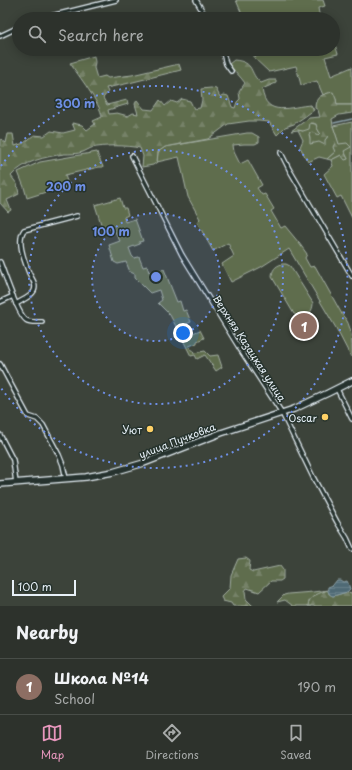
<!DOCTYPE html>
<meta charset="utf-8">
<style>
:root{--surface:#2d322c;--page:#353a34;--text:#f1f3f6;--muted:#a7aaa9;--line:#484d48;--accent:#e797bd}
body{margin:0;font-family:"Playpen Sans",sans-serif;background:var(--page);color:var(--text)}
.scale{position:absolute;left:12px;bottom:10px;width:64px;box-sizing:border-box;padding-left:4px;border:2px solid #e8f1f8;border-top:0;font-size:11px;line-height:14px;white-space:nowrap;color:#e8f1f8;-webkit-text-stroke:3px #26332d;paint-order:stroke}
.you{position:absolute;left:183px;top:333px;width:14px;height:14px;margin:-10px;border:3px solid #fff;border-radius:50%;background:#1a73e8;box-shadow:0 0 0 6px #1a73e833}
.badge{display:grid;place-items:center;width:26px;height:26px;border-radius:50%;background:var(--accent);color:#fff;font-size:13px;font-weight:700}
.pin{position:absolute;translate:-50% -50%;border:2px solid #fff;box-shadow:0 1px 4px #0006}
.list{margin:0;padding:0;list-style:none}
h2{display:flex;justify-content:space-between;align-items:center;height:52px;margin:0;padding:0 16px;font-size:17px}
h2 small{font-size:13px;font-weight:400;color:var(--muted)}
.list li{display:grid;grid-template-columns:26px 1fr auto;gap:12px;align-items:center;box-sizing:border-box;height:56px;padding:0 16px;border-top:1px solid var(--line)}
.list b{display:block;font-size:15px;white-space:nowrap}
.list p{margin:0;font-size:13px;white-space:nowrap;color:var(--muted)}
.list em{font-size:13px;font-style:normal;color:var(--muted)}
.icon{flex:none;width:22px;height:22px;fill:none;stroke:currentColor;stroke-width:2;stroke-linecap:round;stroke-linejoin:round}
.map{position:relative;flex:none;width:352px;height:606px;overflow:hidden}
.search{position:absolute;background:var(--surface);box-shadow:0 2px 10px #0003;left:12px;right:12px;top:12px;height:44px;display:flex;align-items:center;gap:10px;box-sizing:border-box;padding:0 14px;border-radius:22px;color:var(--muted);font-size:15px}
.sheet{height:108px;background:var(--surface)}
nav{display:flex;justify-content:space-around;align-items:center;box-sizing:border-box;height:56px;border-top:1px solid var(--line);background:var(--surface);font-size:11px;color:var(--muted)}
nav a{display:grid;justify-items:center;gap:2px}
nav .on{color:var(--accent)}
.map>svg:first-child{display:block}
.green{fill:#5f6d4e;stroke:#a4afa3}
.forest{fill:url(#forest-firs);stroke:#a4afa3}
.water{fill:url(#water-rules);stroke:#8ca0a9}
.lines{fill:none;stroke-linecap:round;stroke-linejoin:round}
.stream{stroke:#8ca0a9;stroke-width:1.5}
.minor-casing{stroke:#e8f1f8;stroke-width:6}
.primary-casing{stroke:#e8f1f8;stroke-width:8}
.minor{stroke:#26332d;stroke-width:3.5}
.primary{stroke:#26332d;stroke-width:5.5}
.ring{fill:none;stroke:#6e8fe5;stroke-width:2;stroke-dasharray:2 4}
.poi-dot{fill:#ffd166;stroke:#26332d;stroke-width:1.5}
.labels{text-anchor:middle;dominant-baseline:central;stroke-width:3;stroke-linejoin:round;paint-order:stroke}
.street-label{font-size:10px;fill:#e8f1f8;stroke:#26332d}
.poi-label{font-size:10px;fill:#e8f1f8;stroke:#26332d;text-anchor:end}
.centre{fill:#6e8fe5;stroke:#26332d;stroke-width:2}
.ring-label{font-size:12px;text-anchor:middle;font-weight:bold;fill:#6e8fe5;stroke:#26332d;stroke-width:3;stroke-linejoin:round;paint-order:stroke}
</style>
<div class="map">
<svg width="352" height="606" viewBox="0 0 352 606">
<defs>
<pattern id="forest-firs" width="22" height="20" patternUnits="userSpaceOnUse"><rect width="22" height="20" fill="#5f6d4e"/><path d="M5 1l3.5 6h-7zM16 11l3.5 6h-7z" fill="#768268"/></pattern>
<pattern id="water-rules" width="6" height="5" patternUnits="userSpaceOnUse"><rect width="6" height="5" fill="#4f6a74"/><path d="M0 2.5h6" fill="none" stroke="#688089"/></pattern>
</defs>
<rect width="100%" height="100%" fill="#3c433a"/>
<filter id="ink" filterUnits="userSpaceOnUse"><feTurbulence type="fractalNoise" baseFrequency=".025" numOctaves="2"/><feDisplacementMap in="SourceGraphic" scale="8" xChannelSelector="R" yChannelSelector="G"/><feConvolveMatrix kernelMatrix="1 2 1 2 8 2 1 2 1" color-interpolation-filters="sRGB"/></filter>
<g filter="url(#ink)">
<g class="green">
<polygon points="236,0 323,0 325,6 318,8 320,19 244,19"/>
<polygon points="333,38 338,54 325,57 331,76 352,67 352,105 337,105 336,99 329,93 323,95 317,81 301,85 296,66 269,72 253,57 279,51 279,49 333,49"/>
<polygon points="352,122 352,218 341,196 337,198 324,174 333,166 331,160 341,155 348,159 344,151 339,145 333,126"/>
<polygon points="310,123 316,124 317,128 320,133 318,135 325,140 328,136 335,143 335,152 327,159 319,157 308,162 300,147 303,140 298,130 303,131"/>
<path d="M247 133H252L259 137V142L255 144H244L233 145 234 152 240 164 248 160 262 185 257 188 262 195 265 194 274 209 271 211 281 228 285 226 299 243 307 254 305 258 310 267 315 266 343 316C352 323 352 343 352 356L351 357 336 328 289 249 261 267 231 282 222 264 234 256 228 243 213 251 197 222 200 219 188 197 179 157 157 162 158 152 165 147Z"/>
<path d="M97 152C98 158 101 161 103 167H99L65 175 68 185 27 198 24 187 18 172 40 162Z"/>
<polygon points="120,198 123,208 126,208 128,215 124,217 125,222 135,219 143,241 139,242 140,244 129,248 132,256 134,258 139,257 143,267 147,266 149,272 164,269 171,287 177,302 180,301 183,311 186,310 191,322 184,325 186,331 191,331 193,333 200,330 204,338 197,341 197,343 189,346 191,350 193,350 194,353 205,351 210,356 218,355 222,367 216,371 205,355 197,359 195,355 191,356 181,336 170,315 158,303 162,300 159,290 150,293 135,278 135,274 130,272 126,262 118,264 114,262 109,245 120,241 113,228 103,230 95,205"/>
<path d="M282 264H286L290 266 313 303C313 314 304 320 294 314L272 277C272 270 275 266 282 264Z"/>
<polygon points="328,590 312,598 308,606 311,606 293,606 285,600 277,602 284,595 288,594 313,592"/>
</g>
<g class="forest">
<path d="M94 56 95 62 94 68 97 78 105 76 108 78 132 75 179 64 181 70 125 84 106 88 108 92 103 98 107 105 127 100 128 104 108 110 109 114 117 113 128 116 133 113 138 114 135 104 137 100 144 109 153 110 160 100 165 106 171 101 177 103 182 99 190 101 194 109 200 108 202 100 201 89 211 88 216 89 220 97 224 95 228 96 232 107 235 108 237 102 240 99 239 92 245 83C240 76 234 71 229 64L234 60C256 62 248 73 261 83L269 80H276V83L262 89C266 119 291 106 311 105L314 110 307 115 294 124 285 127 277 135 269 122 259 121H249L228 124 208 139 165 147 158 152 157 162 153 165 142 167 143 156 140 148C125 145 106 145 91 148 88 149 86 151 83 152 77 154 70 154 64 154 45 157 24 161 11 176L17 184 19 194 7 200 11 210 8 212 0 203V140L1 139 6 143 8 134H13L15 146 24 143 34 135 44 136 51 131 63 133 75 130 72 123 82 125 87 130 95 124 93 121 102 117C101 104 78 75 70 63Z"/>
<path d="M333 92 336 99 337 105H352V113L339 115 332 119 333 126 339 144 347 143 351 147 344 151 348 159 345 160 341 155 331 160 327 159 335 152 333 147 335 143 328 136 325 140V145L319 142 310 144V139L309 134 312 132 318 135 320 133 317 128 316 124 310 123 309 129 303 131 298 130 291 131 309 118 320 117 318 110 315 108C315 96 323 94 333 92Z"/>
<polygon points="246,558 250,561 249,570 253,572 280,566 283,570 283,579 280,581 271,581 259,592 247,588 245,591 246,599 253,606 233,606 231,603 223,601 221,597 230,588 231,575 238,559"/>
<path d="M328 590 329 594 333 596 347 592 352 593V606H308C308 596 320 593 328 590Z"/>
</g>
<path class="water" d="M337 580H340L343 582 347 581 348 583 350 589 347 592 333 596C329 595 327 591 328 587L333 585Z"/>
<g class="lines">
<polyline class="stream" points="334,123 352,119"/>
<defs>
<g id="minor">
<polyline points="196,0 207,19"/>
<polyline points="39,19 116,0"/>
<polyline points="0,36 19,27"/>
<polyline points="222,49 226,64 231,71"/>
<polyline points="281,153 289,169 352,276"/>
<polyline points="132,156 182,255 240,349 282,413 313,477 337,522 347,538 352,549"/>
<path d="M0 262C4 273 18 315 26 320 30 323 37 322 42 322"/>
<polyline points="0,302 13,296"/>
<path d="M16 304C22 300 31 297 34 291 37 285 32 279 29 273 25 262 16 241 24 230L77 216"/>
<polyline points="0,364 28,416 37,419 43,425 59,455 63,465 66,479"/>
<polyline points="337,389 352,419"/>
<polyline points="0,435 13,460 16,483"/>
</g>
<polyline id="primary" points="0,484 86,477 113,472 144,463 221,433 294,409 328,393 352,381"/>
</defs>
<use href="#minor" class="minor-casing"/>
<use href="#primary" class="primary-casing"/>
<use href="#minor" class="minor"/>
<use href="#primary" class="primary"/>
</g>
</g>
<circle cx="156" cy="277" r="64" fill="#6e8fe5" fill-opacity=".12"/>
<g class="ring">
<circle cx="156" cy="277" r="64"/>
<circle cx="156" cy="277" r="127"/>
<path d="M1 166A191 191 0 1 1 1 388"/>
</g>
<g class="poi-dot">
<circle cx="325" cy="417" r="4"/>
<circle cx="150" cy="429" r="4"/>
</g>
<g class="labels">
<g class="street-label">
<text transform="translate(250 348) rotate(57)">Верхняя Казацкая улица</text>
<text transform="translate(177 440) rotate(-21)">улица Пучковка</text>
</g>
<g class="poi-label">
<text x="317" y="417">Oscar</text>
<text x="142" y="429">Уют</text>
</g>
</g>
<circle cx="156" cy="277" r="6" class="centre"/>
<g class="ring-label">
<text x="75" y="108">300 m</text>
<text x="66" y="191">200 m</text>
<text x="111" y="236">100 m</text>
</g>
</svg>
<div class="scale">100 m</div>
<div class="you"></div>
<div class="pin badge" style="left:304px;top:326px;background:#8d6e63">1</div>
<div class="search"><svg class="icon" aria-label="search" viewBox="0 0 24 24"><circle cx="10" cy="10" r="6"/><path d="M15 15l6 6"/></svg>Search here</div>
</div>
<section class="sheet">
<h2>Nearby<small></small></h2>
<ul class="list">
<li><span class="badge" style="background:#8d6e63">1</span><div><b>Школа №14</b><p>School</p></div><em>190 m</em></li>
</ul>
</section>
<nav>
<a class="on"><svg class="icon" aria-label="map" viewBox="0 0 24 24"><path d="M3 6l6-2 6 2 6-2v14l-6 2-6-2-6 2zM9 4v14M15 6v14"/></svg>Map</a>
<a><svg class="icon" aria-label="directions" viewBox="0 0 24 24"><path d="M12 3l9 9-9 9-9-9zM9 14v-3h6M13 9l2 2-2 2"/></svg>Directions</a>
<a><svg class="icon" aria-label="saved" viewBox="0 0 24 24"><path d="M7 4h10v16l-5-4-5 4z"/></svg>Saved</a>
</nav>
